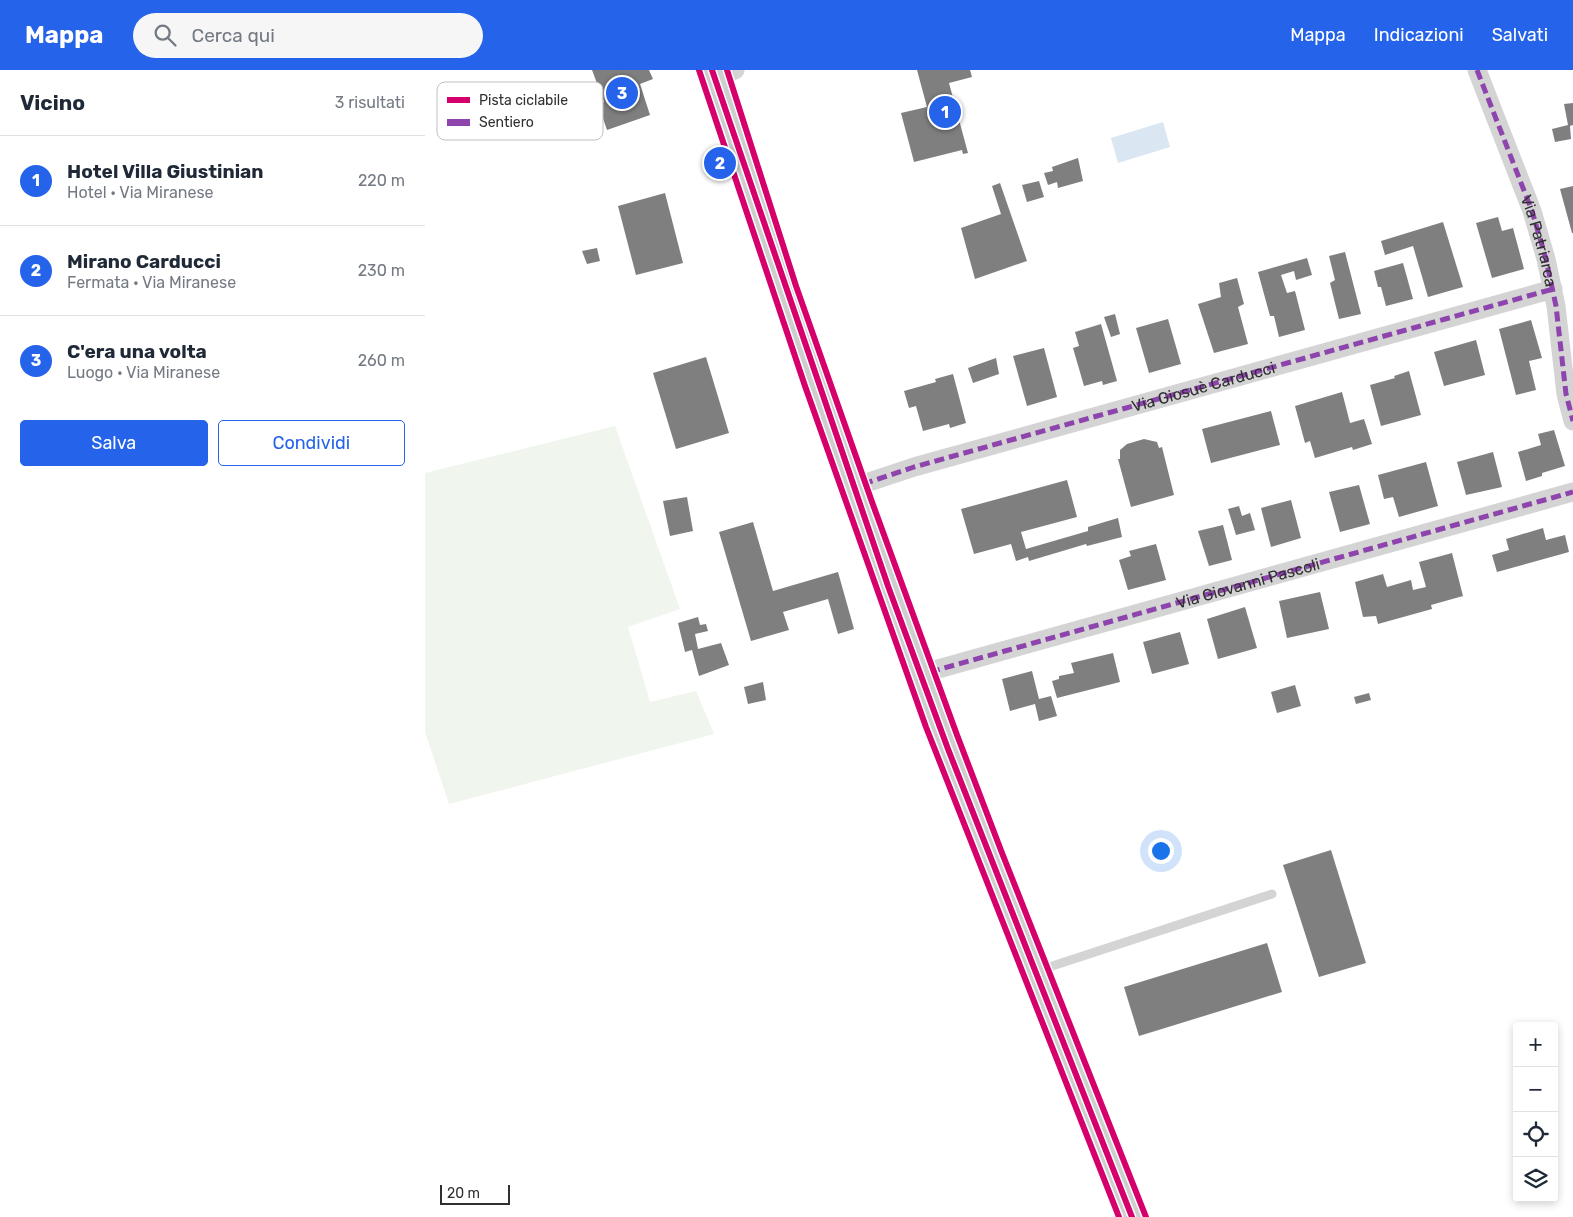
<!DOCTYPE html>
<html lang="it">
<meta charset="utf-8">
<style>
:root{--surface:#fff;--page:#f6f6f7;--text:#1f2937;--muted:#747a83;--line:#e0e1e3;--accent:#2563eb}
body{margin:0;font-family:Rubik,sans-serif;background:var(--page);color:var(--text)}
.controls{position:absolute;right:15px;bottom:15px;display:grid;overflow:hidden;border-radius:5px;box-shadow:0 2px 8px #0003}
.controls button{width:45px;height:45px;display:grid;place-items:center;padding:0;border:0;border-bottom:1px solid var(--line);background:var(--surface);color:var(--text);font:25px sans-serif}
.scale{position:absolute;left:15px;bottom:12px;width:70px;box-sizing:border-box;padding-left:5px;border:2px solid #303030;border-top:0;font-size:14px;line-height:18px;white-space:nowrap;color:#303030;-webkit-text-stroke:4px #fff;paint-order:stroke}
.you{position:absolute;left:735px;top:780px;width:18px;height:18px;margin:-12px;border:4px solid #fff;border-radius:50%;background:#1a73e8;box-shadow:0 0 0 8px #1a73e833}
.badge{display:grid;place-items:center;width:32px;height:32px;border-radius:50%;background:var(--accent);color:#fff;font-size:16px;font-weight:700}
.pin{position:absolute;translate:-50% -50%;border:2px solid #fff;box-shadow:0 1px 5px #0006}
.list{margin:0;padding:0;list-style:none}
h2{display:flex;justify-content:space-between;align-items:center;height:65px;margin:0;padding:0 20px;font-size:21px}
h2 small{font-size:16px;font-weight:400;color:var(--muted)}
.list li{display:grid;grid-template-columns:32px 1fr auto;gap:15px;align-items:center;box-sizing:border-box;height:90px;padding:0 20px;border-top:1px solid var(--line)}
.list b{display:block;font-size:19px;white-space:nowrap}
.list p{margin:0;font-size:16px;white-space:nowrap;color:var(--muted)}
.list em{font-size:16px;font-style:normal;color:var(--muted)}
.actions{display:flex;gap:10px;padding:15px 20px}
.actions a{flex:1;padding:11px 0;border:1px solid var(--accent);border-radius:5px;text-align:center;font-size:18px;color:var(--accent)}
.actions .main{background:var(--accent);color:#fff}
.icon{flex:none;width:28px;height:28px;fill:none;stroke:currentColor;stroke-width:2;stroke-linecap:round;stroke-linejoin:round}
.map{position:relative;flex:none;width:1148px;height:1147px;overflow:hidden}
header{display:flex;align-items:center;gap:30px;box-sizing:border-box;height:70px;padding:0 25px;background:var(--accent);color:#fff}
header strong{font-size:24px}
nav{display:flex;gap:28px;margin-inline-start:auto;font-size:18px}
.search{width:350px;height:45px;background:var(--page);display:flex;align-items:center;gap:12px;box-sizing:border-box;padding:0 18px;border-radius:28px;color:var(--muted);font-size:19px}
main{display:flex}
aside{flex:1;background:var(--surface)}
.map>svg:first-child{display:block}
.green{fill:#f0f5ed}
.water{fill:#dae6f2}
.building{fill:#7f7f7f}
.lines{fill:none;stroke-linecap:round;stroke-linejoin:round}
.service{stroke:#d4d4d4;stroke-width:9}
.minor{stroke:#d4d4d4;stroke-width:19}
.secondary{stroke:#cecece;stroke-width:26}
.quiet{stroke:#8e44ad;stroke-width:5;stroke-dasharray:10 5;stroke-linecap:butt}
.cycleway-casing{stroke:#fff;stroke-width:9}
.cycleway{stroke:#d6006c;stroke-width:6}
.labels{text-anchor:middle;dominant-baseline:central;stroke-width:5;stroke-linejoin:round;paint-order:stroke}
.street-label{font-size:16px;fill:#303030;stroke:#fff}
.key{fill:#fff;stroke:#c1c1c1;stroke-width:1}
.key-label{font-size:14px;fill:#303030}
</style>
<header>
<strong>Mappa</strong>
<div class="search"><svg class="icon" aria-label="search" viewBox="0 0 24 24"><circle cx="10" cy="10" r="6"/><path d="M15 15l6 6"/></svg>Cerca qui</div>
<nav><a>Mappa</a><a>Indicazioni</a><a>Salvati</a></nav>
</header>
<main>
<aside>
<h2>Vicino<small>3 risultati</small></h2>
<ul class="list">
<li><span class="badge">1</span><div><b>Hotel Villa Giustinian</b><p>Hotel · Via Miranese</p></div><em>220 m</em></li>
<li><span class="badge">2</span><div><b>Mirano Carducci</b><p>Fermata · Via Miranese</p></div><em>230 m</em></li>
<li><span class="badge">3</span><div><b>C'era una volta</b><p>Luogo · Via Miranese</p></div><em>260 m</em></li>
</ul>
<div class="actions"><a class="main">Salva</a><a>Condividi</a></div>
</aside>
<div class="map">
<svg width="1148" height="1147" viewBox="0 0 1148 1147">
<rect width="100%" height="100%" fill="#fff"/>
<polygon class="green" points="190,356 255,539 203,557 225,632 271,621 289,664 24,734 0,662 0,403"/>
<polygon class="water" points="738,52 745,77 693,93 686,68"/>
<g class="building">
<polygon points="167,0 224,0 228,9 215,14 225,45 182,60 173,34 179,32"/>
<polygon points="492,0 545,0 547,7 524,13 543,83 538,84 537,80 489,92 476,43 502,37"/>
<polygon points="1148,33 1148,55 1145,56 1146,69 1130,72 1127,59 1143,55 1139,34"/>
<polygon points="653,88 658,111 633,118 632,112 623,115 619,103 628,101 627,97"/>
<polygon points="614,111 619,127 602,132 597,115"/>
<polygon points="575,113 602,191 550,209 536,158 576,144 567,116"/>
<polygon points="1148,116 1148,163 1147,163 1135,119"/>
<polygon points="240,123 258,193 211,205 193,136"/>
<polygon points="1073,147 1077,161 1088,158 1099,199 1067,208 1051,153"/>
<polygon points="1018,152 1038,217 1003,227 988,176 960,185 956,171"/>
<polygon points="172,178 175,191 162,194 157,181"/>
<polygon points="920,182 936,244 914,249 905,213 910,210 904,186"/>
<polygon points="882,188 887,205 871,210 869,201 856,205 862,223 870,221 880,260 854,267 849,246 845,246 833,202"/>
<polygon points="978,193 988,229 961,236 956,217 953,217 949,201"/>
<polygon points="812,208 819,234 813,237 823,274 789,283 773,234 796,227 794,213"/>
<polygon points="690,244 695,264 686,267 679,247"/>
<polygon points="743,249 756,294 724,303 711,258"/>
<polygon points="1106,250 1117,288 1104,291 1111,320 1091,325 1074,259"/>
<polygon points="676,254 692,311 678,315 677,311 659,316 648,278 654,276 650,262"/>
<polygon points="1051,270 1060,305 1019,316 1009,282"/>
<polygon points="619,278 632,327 602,336 588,286"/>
<polygon points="281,287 304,363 251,379 228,303"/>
<polygon points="571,288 574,304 548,313 543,298"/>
<polygon points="984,301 996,345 956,356 945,315 970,308 969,306"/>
<polygon points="528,304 541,353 525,358 524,354 498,361 491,336 484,338 479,321 511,312 510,309"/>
<polygon points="917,322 925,353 939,349 947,374 928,380 927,377 890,388 885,371 880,373 870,336"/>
<polygon points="846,341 855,375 786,393 777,359"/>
<polygon points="1129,360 1140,396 1117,403 1117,406 1101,411 1093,382 1116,375 1113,364"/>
<polygon points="719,369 732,372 734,378 737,377 749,425 706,437 693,389 695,389 695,380 702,374"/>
<polygon points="1068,382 1077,417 1041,425 1032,392"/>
<polygon points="1001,392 1013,436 974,447 968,427 959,429 953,405"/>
<polygon points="642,410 652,447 596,462 601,479 663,461 663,457 693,448 697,467 662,476 661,474 604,491 603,487 591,491 586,474 549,484 536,439"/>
<polygon points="934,415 945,454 915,462 904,422"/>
<polygon points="262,427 268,461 245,466 238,431"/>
<polygon points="866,430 876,468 846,477 836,438"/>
<polygon points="814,436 817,446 825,443 830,460 811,465 803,439"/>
<polygon points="328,452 348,521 413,502 429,559 413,564 403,529 358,542 364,560 326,571 294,462"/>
<polygon points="798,455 807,490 784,496 773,461"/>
<polygon points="1118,458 1121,470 1140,465 1144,482 1072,502 1067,485 1084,480 1081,469"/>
<polygon points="731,474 741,510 703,520 694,490 706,486 704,481"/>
<polygon points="1027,483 1038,526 1006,535 1007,539 953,554 951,546 938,547 930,512 958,504 962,517 986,510 988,520 1001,517 994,492"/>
<polygon points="895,522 904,559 862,568 854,531"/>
<polygon points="820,537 832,578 793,589 782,549"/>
<polygon points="273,547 275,555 281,554 283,561 270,564 273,579 296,573 304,595 274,606 267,580 260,582 253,553"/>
<polygon points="755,562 764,594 727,604 718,572"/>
<polygon points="688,583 695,612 632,628 627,611 634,609 634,606 649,603 646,593"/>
<polygon points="607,601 614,629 626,626 632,646 614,651 610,634 585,641 577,609"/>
<polygon points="338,612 341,630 323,634 319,617"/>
<polygon points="870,615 876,636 852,643 846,622"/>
<polygon points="944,623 946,630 931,634 929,627"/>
<polygon points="906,780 941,893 894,907 858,795"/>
<polygon points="842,873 857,922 714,966 699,917"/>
</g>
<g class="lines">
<polyline class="service" points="612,901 847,824"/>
<g class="minor">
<path id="s1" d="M1052 0 1107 141 1121 189 1131 236 1141 324 1148 351"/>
<polyline points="289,7 310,0"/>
<polyline points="429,417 489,397 1128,219"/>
<polyline points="497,605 513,599 1148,422"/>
</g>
<polyline class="secondary" points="287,0 463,516 523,679 707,1147"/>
<g class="quiet">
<polyline points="1052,0 1107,141 1121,189 1131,236 1141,324 1148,351"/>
<path id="s2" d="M438 414 489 397 1128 219"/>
<path id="s3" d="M505 602 1148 422"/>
</g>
<defs>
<g id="cycleway">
<polyline points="274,0 380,316 501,657 694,1147"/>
<polyline points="287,0 463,516 523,679 707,1147"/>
<polyline points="302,0 371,216 447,432 532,665 577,783 721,1147"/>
</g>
</defs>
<use href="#cycleway" class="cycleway-casing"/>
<use href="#cycleway" class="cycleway"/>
</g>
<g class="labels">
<g class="street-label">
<text stroke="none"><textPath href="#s1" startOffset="182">Via Patriarca</textPath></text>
<text stroke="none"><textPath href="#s2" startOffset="354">Via Giosuè Carducci</textPath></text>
<text stroke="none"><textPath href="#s3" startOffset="330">Via Giovanni Pascoli</textPath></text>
</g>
</g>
<rect x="12" y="12" width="166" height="58" rx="8" class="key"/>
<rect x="22" y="27" width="23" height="6" fill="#d6006c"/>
<rect x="22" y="49" width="23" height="7" fill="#8e44ad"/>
<g class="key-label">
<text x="54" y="35">Pista ciclabile</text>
<text x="54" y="57">Sentiero</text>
</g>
</svg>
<div class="controls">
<button>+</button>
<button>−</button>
<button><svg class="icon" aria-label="locate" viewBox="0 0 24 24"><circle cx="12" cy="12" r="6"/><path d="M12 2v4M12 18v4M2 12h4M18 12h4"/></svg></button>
<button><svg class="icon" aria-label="layers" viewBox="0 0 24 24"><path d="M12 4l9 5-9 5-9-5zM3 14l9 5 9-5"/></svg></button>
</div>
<div class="scale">20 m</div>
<div class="you"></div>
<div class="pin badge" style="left:520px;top:42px">1</div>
<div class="pin badge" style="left:295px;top:93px">2</div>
<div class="pin badge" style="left:197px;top:23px">3</div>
</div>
</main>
